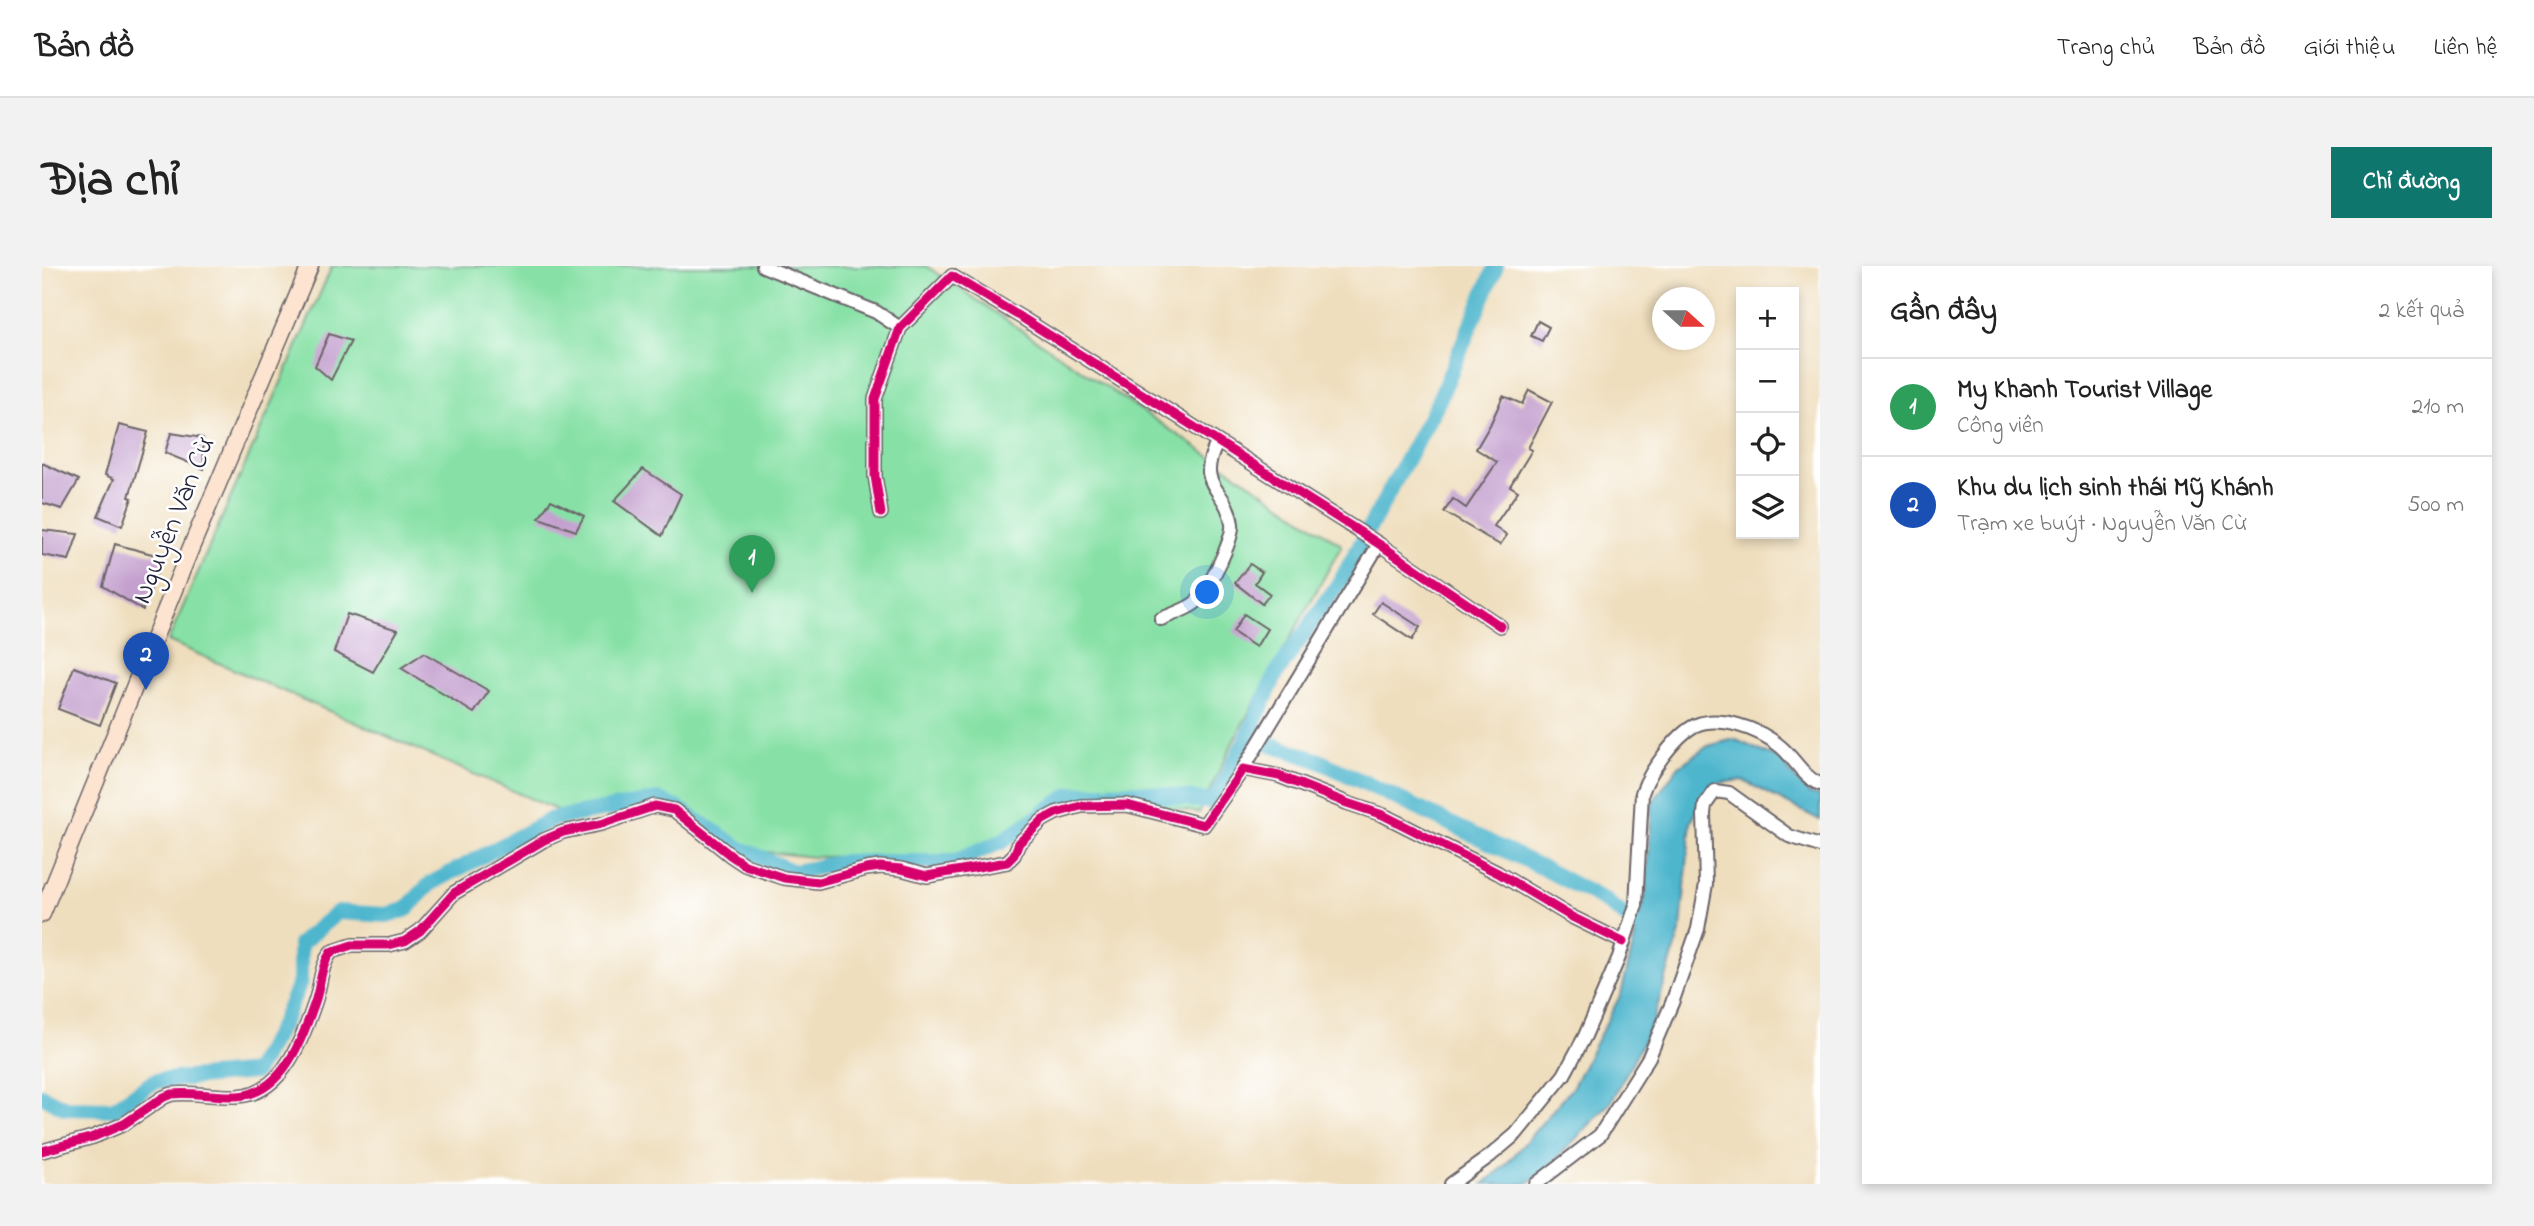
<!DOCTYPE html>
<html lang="vi">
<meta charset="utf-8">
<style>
:root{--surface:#fff;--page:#f2f2f2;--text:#222;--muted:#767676;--line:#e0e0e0;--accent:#0f766e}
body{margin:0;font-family:"Indie Flower",sans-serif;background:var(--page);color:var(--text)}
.controls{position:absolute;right:21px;top:21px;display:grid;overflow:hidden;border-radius:0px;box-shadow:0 4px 10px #0003}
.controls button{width:63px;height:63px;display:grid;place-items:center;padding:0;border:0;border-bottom:2px solid var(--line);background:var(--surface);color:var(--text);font:35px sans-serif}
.compass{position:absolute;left:1610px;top:21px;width:63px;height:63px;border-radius:50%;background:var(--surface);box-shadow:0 4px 10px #0003;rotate:111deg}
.you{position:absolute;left:1166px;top:327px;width:24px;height:24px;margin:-18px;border:5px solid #fff;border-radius:50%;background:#1a73e8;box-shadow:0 0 0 10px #1a73e833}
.badge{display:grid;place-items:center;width:46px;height:46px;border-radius:50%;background:var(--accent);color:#fff;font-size:23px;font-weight:700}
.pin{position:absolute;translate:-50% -58px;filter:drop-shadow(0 2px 4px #0008)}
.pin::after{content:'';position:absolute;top:37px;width:24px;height:21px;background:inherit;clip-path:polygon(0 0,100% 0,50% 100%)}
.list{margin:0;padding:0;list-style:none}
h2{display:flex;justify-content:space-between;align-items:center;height:91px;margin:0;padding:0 28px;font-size:30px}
h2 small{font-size:23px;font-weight:400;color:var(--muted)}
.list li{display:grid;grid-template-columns:46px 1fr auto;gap:21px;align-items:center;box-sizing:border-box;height:98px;padding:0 28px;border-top:2px solid var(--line)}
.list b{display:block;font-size:26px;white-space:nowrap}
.list p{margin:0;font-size:23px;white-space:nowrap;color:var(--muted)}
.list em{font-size:23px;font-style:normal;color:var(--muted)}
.icon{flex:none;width:38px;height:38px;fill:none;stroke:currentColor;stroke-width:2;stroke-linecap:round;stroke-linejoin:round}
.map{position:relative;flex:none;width:1778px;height:918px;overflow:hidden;border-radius:0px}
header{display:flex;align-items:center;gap:42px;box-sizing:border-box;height:98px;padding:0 35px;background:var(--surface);border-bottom:2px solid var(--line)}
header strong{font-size:33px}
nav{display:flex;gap:38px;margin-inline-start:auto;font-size:24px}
.intro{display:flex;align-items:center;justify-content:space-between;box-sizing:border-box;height:168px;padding:0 42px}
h1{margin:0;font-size:49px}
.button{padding:18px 32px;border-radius:0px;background:var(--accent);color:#fff;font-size:24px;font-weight:700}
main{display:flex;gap:42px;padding:0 42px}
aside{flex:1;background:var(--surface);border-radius:0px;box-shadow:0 4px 10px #0003}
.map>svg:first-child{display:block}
.green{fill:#87e1a6;stroke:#548270;stroke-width:2}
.water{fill:#4eb6cd;stroke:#386c84;stroke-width:2}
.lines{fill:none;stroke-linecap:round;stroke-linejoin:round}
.canal{stroke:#4eb6cd;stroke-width:16}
.building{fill:#c4a0cf}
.minor-casing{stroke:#6a6468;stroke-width:16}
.secondary-casing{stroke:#6a6468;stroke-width:19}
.minor{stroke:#fff;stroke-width:12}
.secondary{stroke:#fde4d0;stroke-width:16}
.cycleway-casing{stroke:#fff;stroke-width:13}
.cycleway{stroke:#d6006c;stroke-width:9}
.labels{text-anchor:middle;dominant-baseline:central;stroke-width:5;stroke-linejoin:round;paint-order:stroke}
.street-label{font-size:28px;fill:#22223b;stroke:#fff}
</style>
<header>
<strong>Bản đồ</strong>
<nav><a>Trang chủ</a><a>Bản đồ</a><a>Giới thiệu</a><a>Liên hệ</a></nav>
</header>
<div class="intro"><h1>Địa chỉ</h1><a class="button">Chỉ đường</a></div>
<main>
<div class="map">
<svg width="1778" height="918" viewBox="0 0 1778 918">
<rect width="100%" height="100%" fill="#fff"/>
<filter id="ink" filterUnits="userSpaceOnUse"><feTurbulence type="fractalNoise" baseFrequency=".0143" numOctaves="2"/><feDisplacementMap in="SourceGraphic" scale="14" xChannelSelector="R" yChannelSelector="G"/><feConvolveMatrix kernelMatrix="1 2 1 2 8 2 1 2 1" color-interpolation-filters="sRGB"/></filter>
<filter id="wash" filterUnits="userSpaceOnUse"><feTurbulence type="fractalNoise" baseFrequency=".00686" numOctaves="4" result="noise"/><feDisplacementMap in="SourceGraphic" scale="28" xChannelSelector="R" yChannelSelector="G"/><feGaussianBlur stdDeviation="1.57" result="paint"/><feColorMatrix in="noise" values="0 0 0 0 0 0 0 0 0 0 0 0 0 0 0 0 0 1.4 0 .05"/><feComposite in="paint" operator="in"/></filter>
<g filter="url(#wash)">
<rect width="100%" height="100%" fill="#efdebd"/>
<polygon class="green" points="290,0 884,0 1300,279 1194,470 1157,547 1028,524 932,589 771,591 715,585 621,529 526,549 126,375"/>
<polygon class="water" points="1692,473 1737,493 1767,528 1778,530 1778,554 1700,514 1669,518 1649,556 1639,663 1610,758 1570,835 1502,906 1484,918 1441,918 1463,900 1530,822 1579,728 1604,627 1610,537 1637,500 1666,480"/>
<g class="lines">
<g class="canal">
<polyline points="1454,0 1396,136 1298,316 1234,408 1210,461 1225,477 1275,494 1501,602 1563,635 1613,673"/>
<polyline points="0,830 23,842 71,843 113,815 213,806 240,758 258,716 258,678 296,646 344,649 363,644 388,618 510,553 615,534 635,542 699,583 752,606 803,596 912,596 959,576 1029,528 1098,526 1172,536 1210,461"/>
</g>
</g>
<g id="blocks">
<g class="building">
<polygon points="1496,55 1507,61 1500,75 1489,70"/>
<polygon points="287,68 309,75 289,114 273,100"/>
<polygon points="1487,124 1510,136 1486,182 1490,184 1468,220 1476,225 1452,260 1465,269 1458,279 1402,246 1411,233 1424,242 1455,196 1434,183 1448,159 1461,130 1480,138"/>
<polygon points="77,159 106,166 87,231 90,232 80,260 56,250 72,213 63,209"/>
<polygon points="129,167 161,172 162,203 123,187"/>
<polygon points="0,197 37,214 20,243 0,237"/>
<polygon points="601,203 639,228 620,270 572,235"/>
<polygon points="509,234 542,250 534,265 497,252"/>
<polygon points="0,264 36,268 27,294 0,289"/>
<polygon points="73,278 121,291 101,344 61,320"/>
<polygon points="1208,298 1220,306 1213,317 1228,328 1220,338 1193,317"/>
<polygon points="1339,336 1378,361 1370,374 1331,348"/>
<polygon points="305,348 356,364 331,406 292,386"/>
<polygon points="1202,348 1225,363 1214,381 1191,366"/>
<polygon points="382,387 447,425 432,447 359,402"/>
<polygon points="32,401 74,417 58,459 16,443"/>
</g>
</g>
</g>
<g filter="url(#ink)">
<use href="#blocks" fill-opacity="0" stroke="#6a6468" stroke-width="2"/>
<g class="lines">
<defs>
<g id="minor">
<polyline points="721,0 834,46 858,62"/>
<polyline points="839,247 833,210 833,133 858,62 910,10 982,53 1337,278 1458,360"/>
<path d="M1119 353C1130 348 1144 344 1153 337 1165 327 1192 273 1190 258 1185 221 1152 222 1175 177"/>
<polyline points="1201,503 1337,278"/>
<path d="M0 885 51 871 82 858 122 831 130 828C152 826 173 831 195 830 241 828 260 773 273 736 279 719 278 701 289 686L310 679H347L363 675 378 665 412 627 502 574 521 566 559 558 613 540 632 544 688 589 703 599 742 612 776 616 824 603 838 601 859 603 885 610 965 596 972 589 977 577 1001 554 1014 547 1039 540 1085 539 1162 559 1201 503 1237 510 1305 537 1341 549 1456 607 1528 650 1581 676"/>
<path d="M1409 918 1448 890 1474 868 1522 809 1543 770 1577 691 1594 639 1600 527C1605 512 1613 501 1622 489 1644 460 1659 449 1696 459 1711 463 1726 470 1739 481 1752 492 1762 512 1778 518"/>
<polyline points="1494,918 1558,869 1607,791 1630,737 1656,663 1664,618 1662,548 1663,539 1673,525 1687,527 1747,570 1778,580"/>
</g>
<polyline id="secondary" points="0,648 148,284 268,0"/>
</defs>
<use href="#minor" class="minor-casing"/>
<use href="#secondary" class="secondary-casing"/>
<use href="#minor" class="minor"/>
<use href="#secondary" class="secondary"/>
<defs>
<g id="cycleway">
<polyline points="839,247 833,210 833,133 858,62 910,10 982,53 1337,278 1458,360"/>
<path d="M0 885 51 871 82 858 122 831 130 828C152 826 173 831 195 830 241 828 260 773 273 736 279 719 278 701 289 686L310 679H347L363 675 378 665 412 627 502 574 521 566 559 558 613 540 632 544 688 589 703 599 742 612 776 616 824 603 838 601 859 603 885 610 965 596 972 589 977 577 1001 554 1014 547 1039 540 1085 539 1162 559 1201 503 1237 510 1305 537 1341 549 1456 607 1528 650 1581 676"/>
</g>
</defs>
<use href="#cycleway" class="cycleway-casing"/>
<use href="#cycleway" class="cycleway"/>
</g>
</g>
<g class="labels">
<g class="street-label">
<text transform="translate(133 255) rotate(-68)">Nguyễn Văn Cừ</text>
</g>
</g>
</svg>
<div class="controls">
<button>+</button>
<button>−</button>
<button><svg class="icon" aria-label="locate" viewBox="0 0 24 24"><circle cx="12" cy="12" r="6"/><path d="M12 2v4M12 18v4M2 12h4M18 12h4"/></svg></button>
<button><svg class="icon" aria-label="layers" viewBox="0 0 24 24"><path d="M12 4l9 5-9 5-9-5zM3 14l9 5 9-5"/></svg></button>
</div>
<svg class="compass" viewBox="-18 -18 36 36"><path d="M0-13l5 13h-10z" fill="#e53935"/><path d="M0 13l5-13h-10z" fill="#767676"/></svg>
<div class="you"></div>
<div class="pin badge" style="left:710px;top:327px;background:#2e9e5b">1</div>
<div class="pin badge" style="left:104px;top:424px;background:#1a4fb4">2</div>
</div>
<aside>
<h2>Gần đây<small>2 kết quả</small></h2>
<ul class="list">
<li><span class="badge" style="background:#2e9e5b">1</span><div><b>My Khanh Tourist Village</b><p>Công viên</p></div><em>210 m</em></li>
<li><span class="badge" style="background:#1a4fb4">2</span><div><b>Khu du lịch sinh thái Mỹ Khánh</b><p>Trạm xe buýt · Nguyễn Văn Cừ</p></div><em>500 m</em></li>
</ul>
</aside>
</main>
